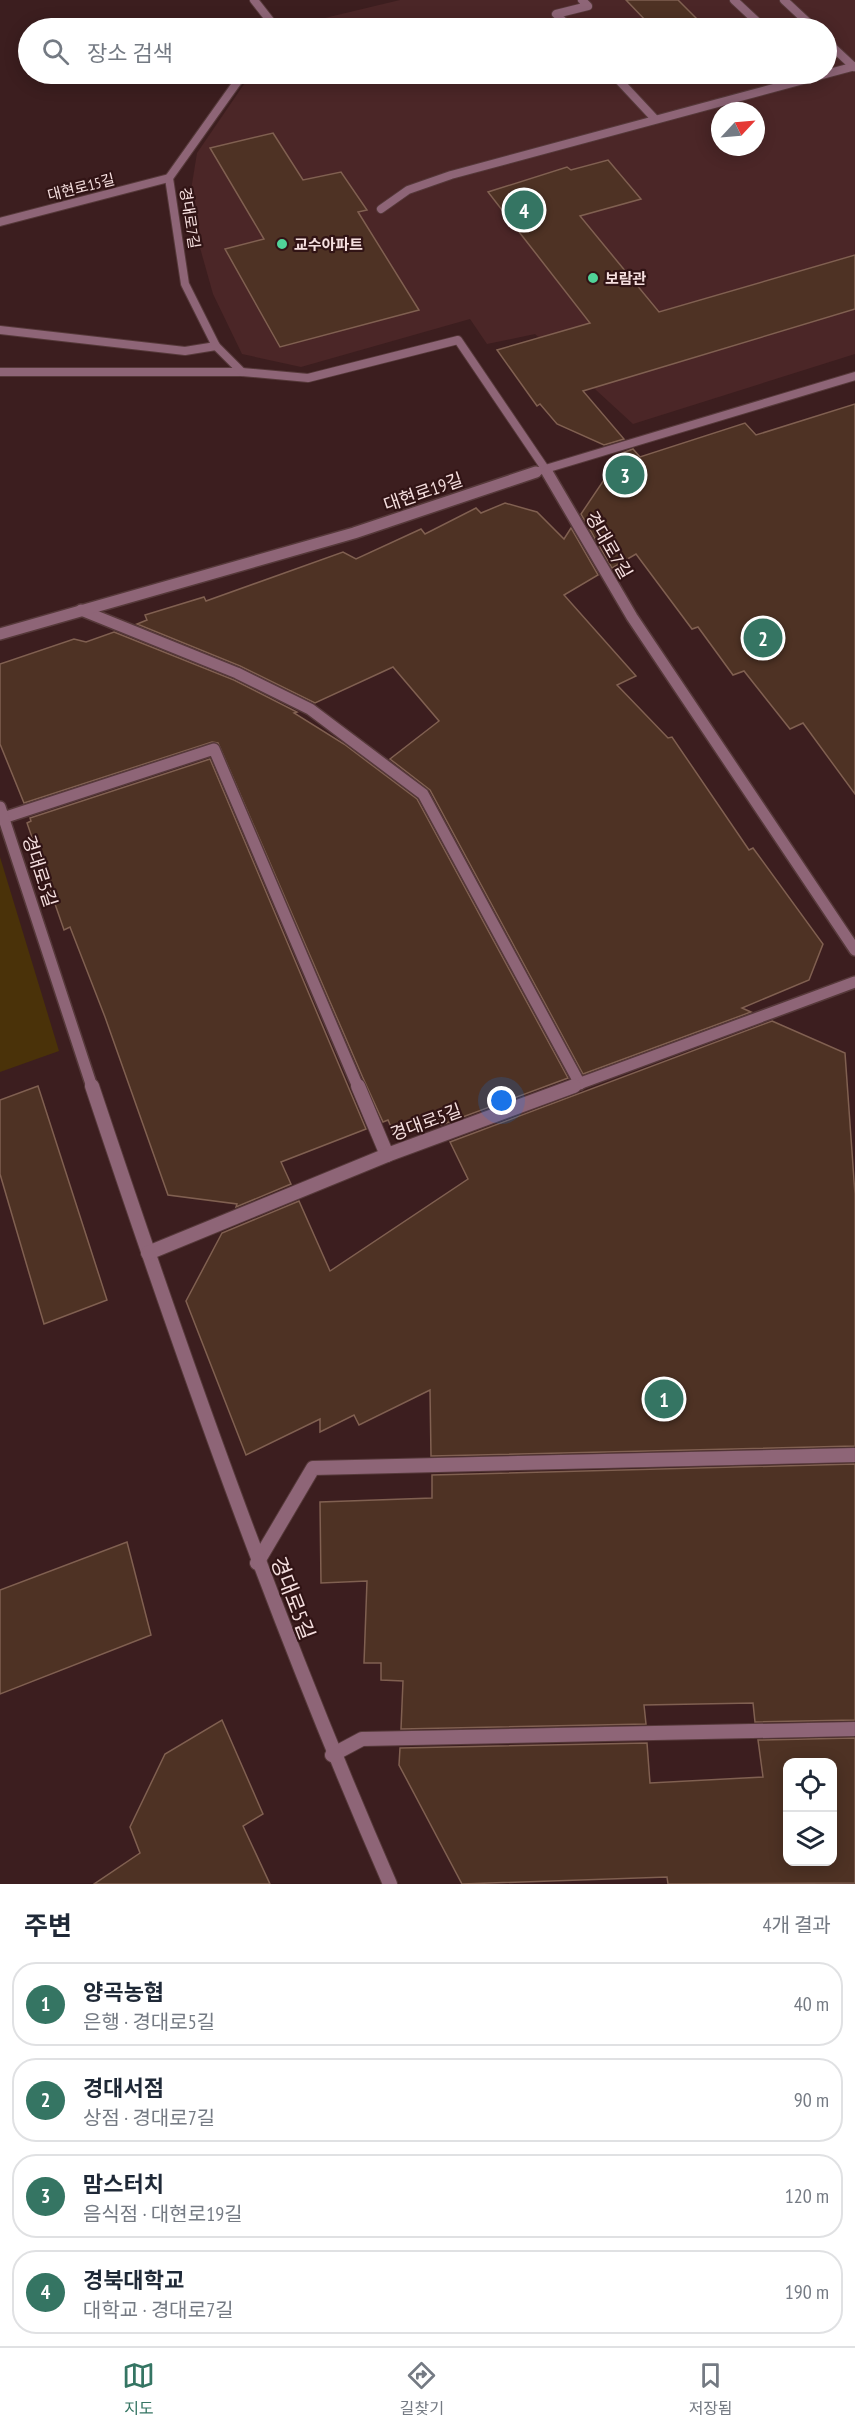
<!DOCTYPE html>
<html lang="ko">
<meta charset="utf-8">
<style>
:root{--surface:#fff;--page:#f2f2f3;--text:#1f2937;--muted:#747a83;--line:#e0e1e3;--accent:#357563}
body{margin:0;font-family:"PT Sans Narrow","Noto Sans KR",sans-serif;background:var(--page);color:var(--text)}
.controls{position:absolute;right:18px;bottom:18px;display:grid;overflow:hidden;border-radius:12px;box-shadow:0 3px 15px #0003}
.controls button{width:54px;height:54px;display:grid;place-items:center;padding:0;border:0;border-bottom:2px solid var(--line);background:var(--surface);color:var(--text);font:30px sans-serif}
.compass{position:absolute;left:711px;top:102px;width:54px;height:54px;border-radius:50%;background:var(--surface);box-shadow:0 3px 15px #0003;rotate:64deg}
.you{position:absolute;left:502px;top:1101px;width:21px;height:21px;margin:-15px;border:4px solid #fff;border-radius:50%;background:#1a73e8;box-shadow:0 0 0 9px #1a73e833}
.badge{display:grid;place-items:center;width:39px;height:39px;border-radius:50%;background:var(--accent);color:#fff;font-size:20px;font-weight:700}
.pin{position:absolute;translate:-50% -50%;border:3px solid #fff;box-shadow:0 2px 6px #0006}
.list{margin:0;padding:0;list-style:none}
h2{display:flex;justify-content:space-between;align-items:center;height:78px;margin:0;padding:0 24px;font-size:26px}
h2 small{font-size:20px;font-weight:400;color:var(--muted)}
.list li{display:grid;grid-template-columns:39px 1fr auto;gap:18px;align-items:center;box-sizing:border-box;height:84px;margin:0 12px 12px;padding:0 12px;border:2px solid var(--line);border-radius:24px}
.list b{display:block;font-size:22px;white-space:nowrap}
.list p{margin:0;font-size:20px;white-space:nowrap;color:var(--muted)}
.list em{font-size:20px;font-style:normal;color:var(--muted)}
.icon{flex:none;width:33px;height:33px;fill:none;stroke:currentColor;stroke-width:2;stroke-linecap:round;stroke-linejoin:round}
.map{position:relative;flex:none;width:855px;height:1884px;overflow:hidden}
.search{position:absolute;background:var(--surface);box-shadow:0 3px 15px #0003;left:18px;right:18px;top:18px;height:66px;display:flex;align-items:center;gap:15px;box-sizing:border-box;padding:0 21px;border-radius:33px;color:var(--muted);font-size:22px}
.sheet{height:462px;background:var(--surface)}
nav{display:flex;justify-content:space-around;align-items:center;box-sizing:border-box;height:84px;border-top:2px solid var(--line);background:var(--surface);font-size:16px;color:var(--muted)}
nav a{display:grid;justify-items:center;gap:3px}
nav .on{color:var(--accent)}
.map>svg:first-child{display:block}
.built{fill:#4b2627;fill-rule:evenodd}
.green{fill:#4a3209}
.building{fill:#4e3224;stroke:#806051;stroke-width:1.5;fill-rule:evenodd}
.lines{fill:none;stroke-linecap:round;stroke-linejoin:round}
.lane-far2-casing{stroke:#56393a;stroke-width:10}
.lane-far1-casing{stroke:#56393a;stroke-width:14}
.lane-casing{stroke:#56393a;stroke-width:16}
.street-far2-casing{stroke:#56393a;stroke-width:10}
.street-far1-casing{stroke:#56393a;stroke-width:14}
.street-casing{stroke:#56393a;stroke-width:16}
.lane-far2{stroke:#8e6577;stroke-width:8}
.lane-far1{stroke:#8e6577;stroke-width:11}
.lane{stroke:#8e6577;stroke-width:14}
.street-far2{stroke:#8e6577;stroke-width:8}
.street-far1{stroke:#8e6577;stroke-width:11}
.street{stroke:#8e6577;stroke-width:14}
.poi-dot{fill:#50d398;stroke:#311415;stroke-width:2}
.labels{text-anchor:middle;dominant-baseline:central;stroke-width:4.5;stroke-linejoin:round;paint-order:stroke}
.far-street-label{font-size:15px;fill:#f5dfdf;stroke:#311415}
.far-poi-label{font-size:15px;font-weight:bold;fill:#f5dfdf;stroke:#311415;text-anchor:start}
.street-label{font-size:18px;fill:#f5dfdf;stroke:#311415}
.near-street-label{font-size:21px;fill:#f5dfdf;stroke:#311415}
</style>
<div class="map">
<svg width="855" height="1884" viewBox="0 0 855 1884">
<rect width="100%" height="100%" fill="#3c1e1f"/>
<path class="built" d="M400 0H855V354L633 424 535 334 487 344 470 319 301 367 242 354 213 294 195 230 191 190 197 153 251 74H826V28H283ZM720 111H756V147H720Z"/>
<polygon class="green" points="0,857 59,1051 0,1072"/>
<g class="building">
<polygon points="626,0 678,0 706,28 630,28 649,24"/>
<polygon points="273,133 303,180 341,172 367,210 358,212 419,310 280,347 225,249 264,239 210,148"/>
<polygon points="608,160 641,199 580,216 659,312 855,255 855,309 583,391 624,439 604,445 557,424 540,404 537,406 497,350 590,323 488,192 567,167 571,170"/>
<polygon points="855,404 855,794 803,723 790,729 744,671 733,675 698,627 692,629 636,554 612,568 581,514 622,453 633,449 640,457 745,423 756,435"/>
<polygon points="505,503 537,512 564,539 571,528 598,575 564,595 636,676 617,685 668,738 672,737 749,850 753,848 823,944 809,980 742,1008 751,1012 583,1074 430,790 390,759 439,721 393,667 315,703 240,666 137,624 147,620 145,615 204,597 206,601 343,552 356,559 421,529 425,534 476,508 481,513"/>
<polygon points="114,632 234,680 297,712 294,713 344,744 417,799 568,1078 441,1125 438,1119 395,1136 388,1120 383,1122 363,1078 218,743 212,742 24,803 0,744 0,664 74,639 86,642"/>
<polygon points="210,759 366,1129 281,1162 291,1184 236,1207 237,1204 168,1195 105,1017 70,927 64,930 27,823 31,821 30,818"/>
<polygon points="772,1021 845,1053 855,1194 855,1446 431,1456 430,1390 359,1425 354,1415 320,1432 320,1419 246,1455 186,1301 222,1233 299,1201 330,1271 468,1179 450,1142"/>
<polygon points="38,1086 107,1300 44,1324 0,1174 0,1100"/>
<polygon points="855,1464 855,1720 755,1722 753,1703 644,1705 646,1724 401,1729 403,1681 381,1680 381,1663 364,1663 367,1581 321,1583 320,1502 432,1498 432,1475"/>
<polygon points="127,1542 151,1635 0,1694 0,1590"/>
<polygon points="222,1720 263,1814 243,1826 270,1884 94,1884 140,1853 130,1827 165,1754"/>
<path d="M855 1738V1883L668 1884 667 1877 462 1884 399 1765 400 1748 647 1743 650 1783 763 1777 758 1740ZM788 1762H832V1862H788Z"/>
</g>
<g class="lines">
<defs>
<g id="lane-far2">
<polyline points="734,0 764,28"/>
<polyline points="784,0 814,28"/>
<polyline points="570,28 556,14 588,6 582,0"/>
<polyline points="826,41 854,67"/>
<polyline points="613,74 655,119"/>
<polyline points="381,209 408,190 451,175 855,66"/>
</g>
<g id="lane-far1">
<polyline points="81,610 237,673 310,709 423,794 580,1084"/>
<polyline points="3,818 214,749 358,1087"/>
</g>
<g id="lane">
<polyline points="358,1086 387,1155"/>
<polyline points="257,1563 313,1468 855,1455"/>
<polyline points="332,1755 362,1739 855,1729"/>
</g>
<g id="street-far2">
<polyline points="254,0 276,28"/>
<polyline points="0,222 169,178"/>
<polyline points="0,330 185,351 216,346"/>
<polyline points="0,372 242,372 308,378 458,340 548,473"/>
<polyline points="242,372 216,346 185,284 169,178 243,74"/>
<polyline points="532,473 855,376"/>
</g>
<g id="street-far1">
<polyline points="547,472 632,617 855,950"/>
<polyline points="0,634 354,533 536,472"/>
<polyline points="0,807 92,1087"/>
<polyline points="570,1087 855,982"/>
</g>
<g id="street">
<path d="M92 1086C182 1356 276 1623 390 1884"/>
<polyline points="148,1253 387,1155 574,1086"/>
</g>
</defs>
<use href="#lane-far2" class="lane-far2-casing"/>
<use href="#lane-far1" class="lane-far1-casing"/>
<use href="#lane" class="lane-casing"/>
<use href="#street-far2" class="street-far2-casing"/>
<use href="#street-far1" class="street-far1-casing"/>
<use href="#street" class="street-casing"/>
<use href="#lane-far2" class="lane-far2"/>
<use href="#lane-far1" class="lane-far1"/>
<use href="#lane" class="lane"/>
<use href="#street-far2" class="street-far2"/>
<use href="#street-far1" class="street-far1"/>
<use href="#street" class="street"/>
</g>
<g class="poi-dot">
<circle cx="282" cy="244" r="6"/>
<circle cx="593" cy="278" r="6"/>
</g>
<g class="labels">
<g class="far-street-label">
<text transform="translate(81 187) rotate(-14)">대현로15길</text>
<text transform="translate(190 218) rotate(81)">경대로7길</text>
</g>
<g class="far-poi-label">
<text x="294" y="244">교수아파트</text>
<text x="605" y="278">보람관</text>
</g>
<g class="street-label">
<text transform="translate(423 492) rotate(-19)">대현로19길</text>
<text transform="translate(609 545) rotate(60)">경대로7길</text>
<text transform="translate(40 871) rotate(72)">경대로5길</text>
<text transform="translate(426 1122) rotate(-20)">경대로5길</text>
</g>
<g class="near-street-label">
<text transform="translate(293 1598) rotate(69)">경대로5길</text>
</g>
</g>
</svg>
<div class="controls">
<button><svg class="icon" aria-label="locate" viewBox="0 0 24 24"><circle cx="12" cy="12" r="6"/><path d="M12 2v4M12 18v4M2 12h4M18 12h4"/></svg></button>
<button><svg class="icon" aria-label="layers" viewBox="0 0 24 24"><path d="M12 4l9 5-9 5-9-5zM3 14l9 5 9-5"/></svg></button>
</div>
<svg class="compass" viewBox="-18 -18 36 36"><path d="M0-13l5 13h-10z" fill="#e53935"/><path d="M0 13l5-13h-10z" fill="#747a83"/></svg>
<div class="you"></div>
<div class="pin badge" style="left:664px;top:1399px">1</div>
<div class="pin badge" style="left:763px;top:638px">2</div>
<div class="pin badge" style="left:625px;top:475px">3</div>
<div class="pin badge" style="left:524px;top:210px">4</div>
<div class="search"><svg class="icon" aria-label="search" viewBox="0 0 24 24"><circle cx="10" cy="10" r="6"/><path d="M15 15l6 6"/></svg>장소 검색</div>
</div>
<section class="sheet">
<h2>주변<small>4개 결과</small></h2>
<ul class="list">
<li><span class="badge">1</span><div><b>양곡농협</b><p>은행 · 경대로5길</p></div><em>40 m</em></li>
<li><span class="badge">2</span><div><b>경대서점</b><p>상점 · 경대로7길</p></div><em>90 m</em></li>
<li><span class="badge">3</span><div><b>맘스터치</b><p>음식점 · 대현로19길</p></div><em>120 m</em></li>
<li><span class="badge">4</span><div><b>경북대학교</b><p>대학교 · 경대로7길</p></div><em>190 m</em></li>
</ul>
</section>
<nav>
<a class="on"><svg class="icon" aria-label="map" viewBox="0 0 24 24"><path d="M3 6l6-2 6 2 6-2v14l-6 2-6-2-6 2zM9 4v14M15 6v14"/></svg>지도</a>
<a><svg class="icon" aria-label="directions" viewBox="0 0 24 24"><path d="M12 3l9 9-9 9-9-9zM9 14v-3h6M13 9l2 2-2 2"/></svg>길찾기</a>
<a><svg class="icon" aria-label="saved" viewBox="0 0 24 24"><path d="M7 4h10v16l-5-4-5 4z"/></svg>저장됨</a>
</nav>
